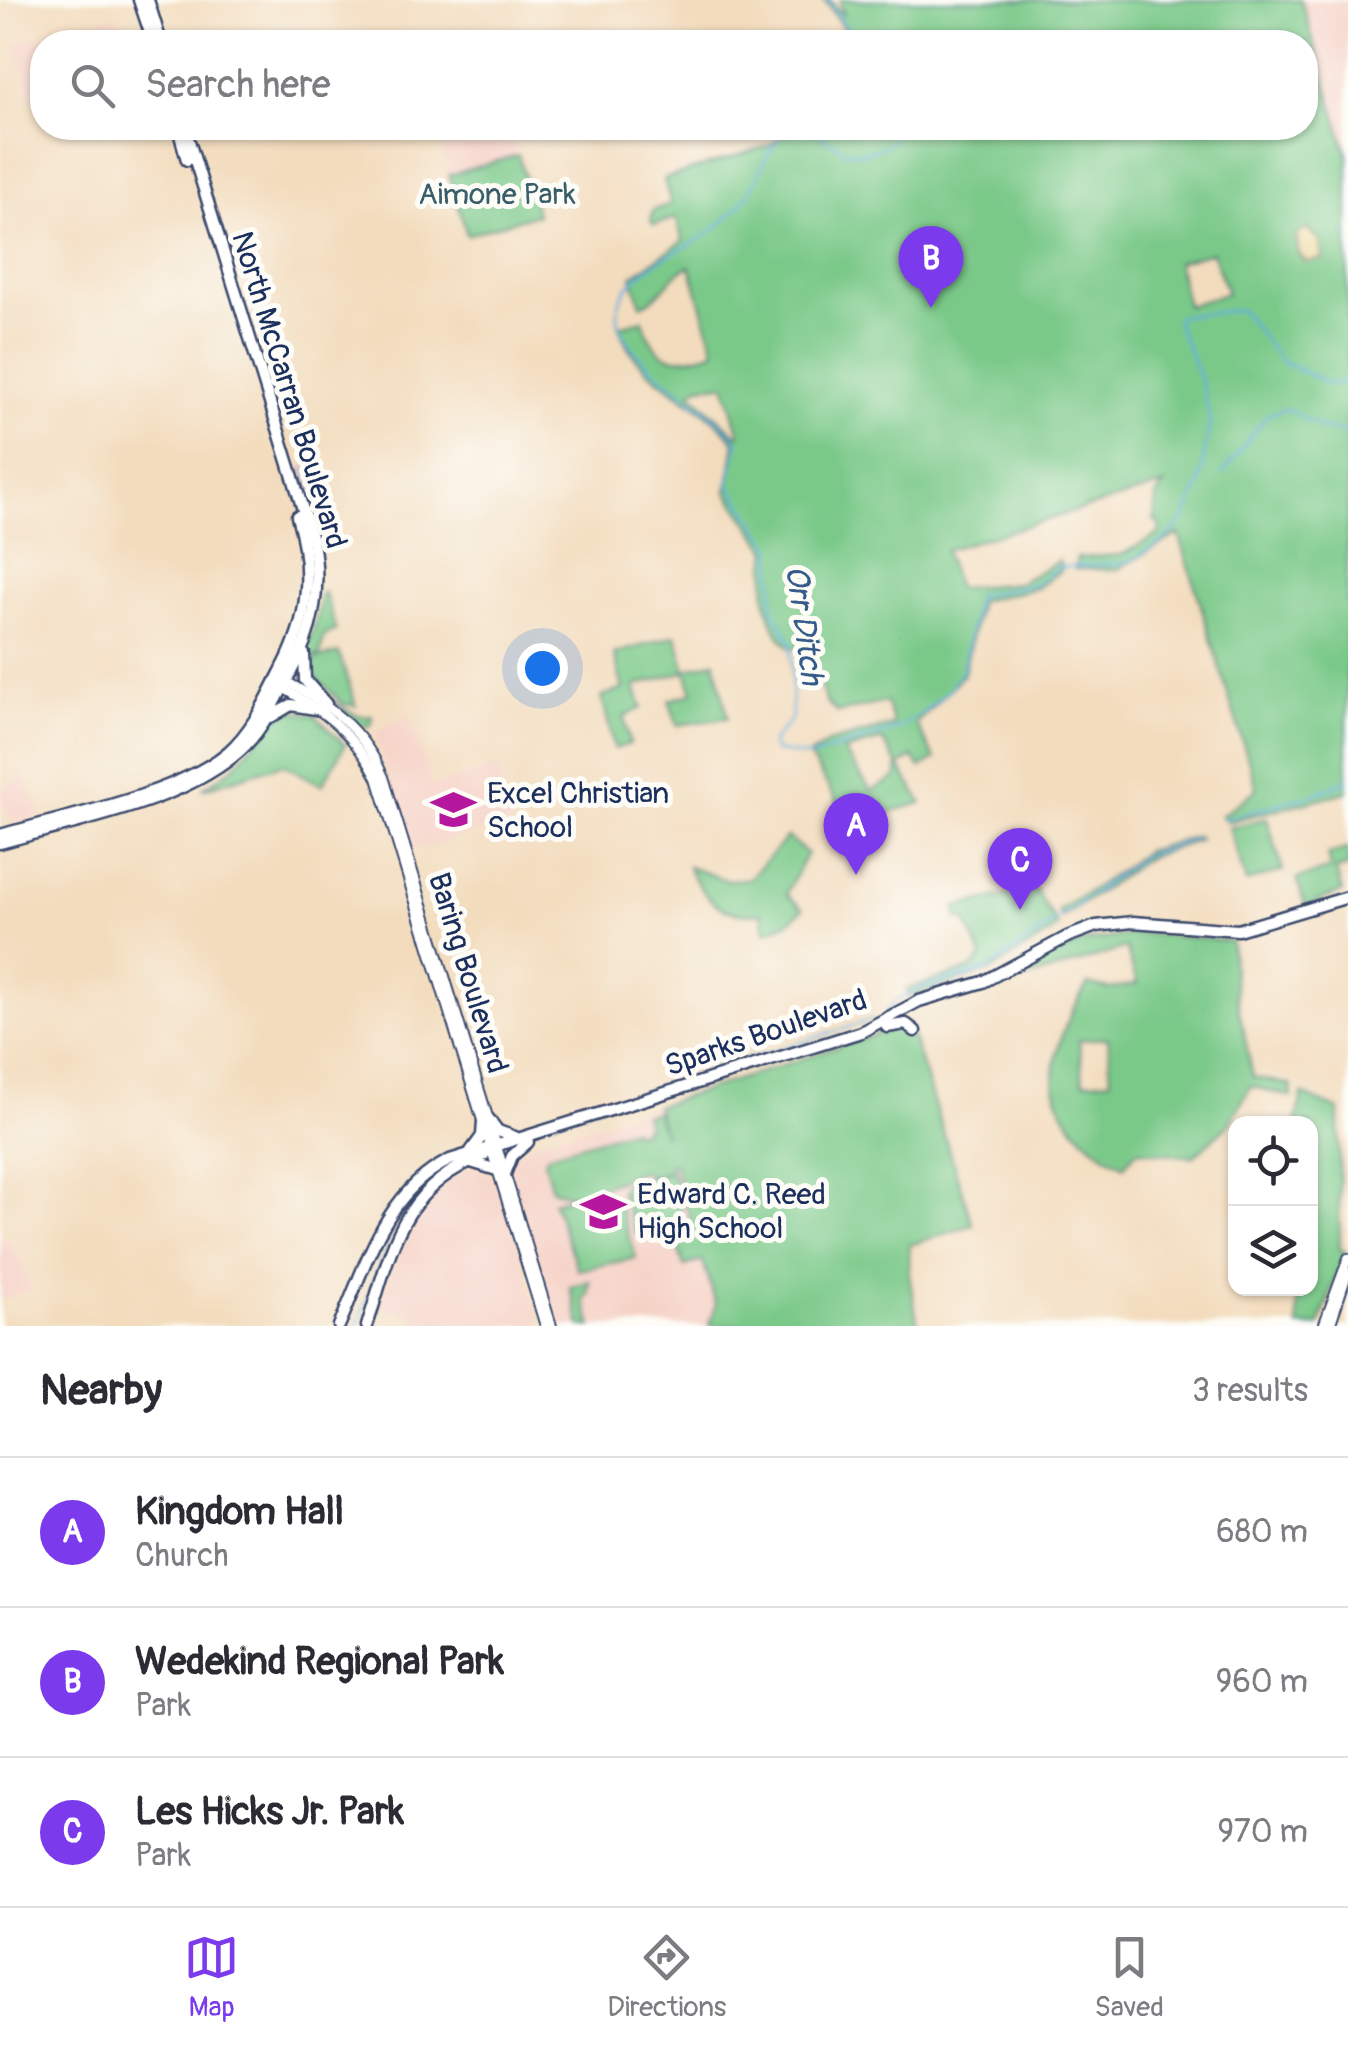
<!DOCTYPE html>
<style>
:root{--surface:#fff;--page:#f7f7f7;--text:#2b2b33;--muted:#7c7c81;--line:#e1e1e2;--accent:#7c3aed}
body{margin:0;font-family:Pangolin,sans-serif;background:var(--page);color:var(--text)}
.controls{position:absolute;right:30px;bottom:30px;display:grid;overflow:hidden;border-radius:20px;box-shadow:0 2px 8px #0004}
.controls button{width:90px;height:90px;display:grid;place-items:center;padding:0;border:0;border-bottom:2px solid var(--line);background:var(--surface);color:var(--text);font:50px sans-serif}
.you{position:absolute;left:542px;top:668px;width:35px;height:35px;margin:-25px;border:8px solid #fff;border-radius:50%;background:#1a73e8;box-shadow:0 0 0 15px #1a73e833}
.badge{display:grid;place-items:center;width:65px;height:65px;border-radius:50%;background:var(--accent);color:#fff;font-size:32px;font-weight:700}
.pin{position:absolute;translate:-50% -82px;filter:drop-shadow(0 2px 5px #0008)}
.pin::after{content:'';position:absolute;top:52px;width:35px;height:30px;background:inherit;clip-path:polygon(0 0,100% 0,50% 100%)}
.list{margin:0;padding:0;list-style:none}
h2{display:flex;justify-content:space-between;align-items:center;height:130px;margin:0;padding:0 40px;font-size:42px}
h2 small{font-size:32px;font-weight:400;color:var(--muted)}
.list li{display:grid;grid-template-columns:65px 1fr auto;gap:30px;align-items:center;box-sizing:border-box;height:150px;padding:0 40px;border-top:2px solid var(--line)}
.list b{display:block;font-size:38px;white-space:nowrap}
.list p{margin:0;font-size:32px;white-space:nowrap;color:var(--muted)}
.list em{font-size:32px;font-style:normal;color:var(--muted)}
.icon{flex:none;width:55px;height:55px;fill:none;stroke:currentColor;stroke-width:2;stroke-linecap:round;stroke-linejoin:round}
.map{position:relative;flex:none;width:1348px;height:1326px;overflow:hidden}
.search{position:absolute;background:var(--surface);box-shadow:0 2px 8px #0004;left:30px;right:30px;top:30px;height:110px;display:flex;align-items:center;gap:25px;box-sizing:border-box;padding:0 35px;border-radius:40px;color:var(--muted);font-size:38px}
.sheet{height:580px;background:var(--surface)}
nav{display:flex;justify-content:space-around;align-items:center;box-sizing:border-box;height:140px;border-top:2px solid var(--line);background:var(--surface);font-size:28px;color:var(--muted)}
nav a{display:grid;justify-items:center;gap:5px}
nav .on{color:var(--accent)}
.map>svg:first-child{display:block}
.built{fill:#f6d1c6}
.industrial{fill:#d1bfbf}
.green{fill:#7ac989;stroke:#4a7c74;stroke-width:2.5;fill-rule:evenodd}
.forest{fill:#63ad75;stroke:#3f6e6a;stroke-width:2.5}
.sand{fill:#eeda9e;stroke:#84847e;stroke-width:2.5}
.lines{fill:none;stroke-linecap:round;stroke-linejoin:round}
.stream{stroke:#65aedd;stroke-width:2.5}
.secondary-casing{stroke:#3b496c;stroke-width:12}
.primary-casing{stroke:#3b496c;stroke-width:15}
.secondary{stroke:#fff;stroke-width:8}
.primary{stroke:#fff;stroke-width:10}
.labels{text-anchor:middle;dominant-baseline:central;stroke-width:10;stroke-linejoin:round;paint-order:stroke}
.park-label{font-size:30px;fill:#385d6b;stroke:#fdfcf7}
.street-label{font-size:30px;fill:#1b2f5e;stroke:#fdfcf7}
.poi-label{font-size:30px;fill:#1b2f5e;stroke:#fdfcf7;text-anchor:start}
.water-label{font-size:32px;font-style:italic;fill:#355b8a;stroke:#fdfcf7}
</style>
<div class="map">
<svg width="1348" height="1326" viewBox="0 0 1348 1326">
<rect width="100%" height="100%" fill="#fdfcf7"/>
<filter id="ink" filterUnits="userSpaceOnUse"><feTurbulence type="fractalNoise" baseFrequency=".01" numOctaves="2"/><feDisplacementMap in="SourceGraphic" scale="20" xChannelSelector="R" yChannelSelector="G"/><feConvolveMatrix kernelMatrix="1 2 1 2 8 2 1 2 1" color-interpolation-filters="sRGB"/></filter>
<filter id="wash" filterUnits="userSpaceOnUse"><feTurbulence type="fractalNoise" baseFrequency=".0048" numOctaves="4" result="noise"/><feDisplacementMap in="SourceGraphic" scale="40" xChannelSelector="R" yChannelSelector="G"/><feGaussianBlur stdDeviation="2.25" result="paint"/><feColorMatrix in="noise" values="0 0 0 0 0 0 0 0 0 0 0 0 0 0 0 0 0 1.4 0 .05"/><feComposite in="paint" operator="in"/></filter>
<g filter="url(#wash)">
<rect width="100%" height="100%" fill="#f3dcbd"/>
<g class="built">
<polygon points="1301,0 1348,0 1348,156"/>
<polygon points="116,15 124,42 42,42 42,99 32,102 15,44"/>
<polygon points="436,128 509,128 518,155 450,175"/>
<polygon points="410,715 432,786 497,767 514,822 411,851 375,732"/>
<polygon points="25,777 41,816 12,825 0,801 0,789"/>
<polygon points="656,1106 716,1304 709,1326 554,1326 509,1179 512,1157 532,1143"/>
<polygon points="471,1166 497,1179 542,1326 416,1326 413,1315 380,1306 408,1223 439,1186"/>
<polygon points="0,1233 19,1256 33,1290 0,1300"/>
</g>
<polygon class="industrial" points="308,465 316,479 335,487 334,502 305,507 294,470"/>
<g class="green">
<path d="M824 0H830L844 15 840 0H1301L1348 156 1347 792 1226 822 1221 816 1257 789 1179 534 1118 569H1075L1077 558 1121 555 1159 534 1160 525 1154 520 1156 496 1164 485 945 550 957 588 1018 583 1059 561 1061 570 1037 588 979 601 964 674 916 724 935 759 920 768 913 757 899 766 922 803 886 813 874 797 842 809 809 756 828 743 894 725 886 702 837 713 826 702 807 650 789 647C763 621 762 585 768 551L727 492 735 442C702 397 634 382 619 326L643 320C655 362 675 365 715 351L690 266C668 274 664 297 641 305L632 276 683 241 676 218 654 225 651 221 653 210 671 204 664 179 768 146 794 128H1306V42H941L937 31 894 42H853ZM1308 229 1319 239 1323 258 1302 259 1296 236ZM1212 252 1227 293 1187 306 1177 262ZM725 384 740 435 738 436 691 393 699 386ZM882 740 898 765 896 778 871 791 844 751Z"/>
<polygon points="518,155 537,214 467,235 449,175"/>
<path d="M325 593 336 630 324 636 320 655 309 658C305 687 351 721 372 716V724L366 727C354 723 345 712 335 704 282 660 315 652 321 594Z"/>
<polygon points="676,635 686,670 715,661 728,718 677,725 669,700 693,693 686,671 635,686 642,708 624,717 630,744 614,749 602,696 623,689 614,654"/>
<polygon points="339,653 356,706 343,704 311,673 315,659"/>
<polygon points="291,710 315,715 345,745 322,785 283,764 202,789 231,769 278,716"/>
<polygon points="1267,818 1283,871 1246,882 1229,828"/>
<path d="M787 837 807 853 786 894 803 909 788 923 765 932 762 913C722 918 705 901 688 867L727 880 749 879Z"/>
<polygon points="1348,848 1348,867 1336,870 1342,892 1305,906 1297,879 1331,869 1328,855"/>
<polygon points="1117,873 1125,874 1062,918 1058,911"/>
<polygon points="1035,889 1058,926 1049,934 990,971 909,997 907,989 971,969 982,957 966,921 958,918 956,907"/>
<path d="M1139 933 1231 941 1235 991 1253 1077 1291 1085 1292 1097 1251 1086 1229 1124 1193 1157 1137 1150 1124 1166C1037 1118 1039 1062 1088 984L1109 989 1137 984 1126 948 989 990 1082 942ZM1108 1038 1111 1080 1083 1082 1079 1040Z"/>
<polygon points="895,1028 910,1029 973,1225 910,1245 909,1273 918,1326 709,1326 716,1304 703,1261 684,1266 672,1228 691,1222 674,1164 669,1165 670,1171 651,1176 641,1171 592,1191 604,1202 609,1199 612,1207 619,1205 636,1258 578,1270 553,1202 573,1196 552,1189 544,1161 549,1154 633,1129 635,1133 642,1131 647,1124 644,1115 656,1112 664,1135 656,1106"/>
<polygon points="1302,1094 1339,1110 1340,1250 1345,1251 1319,1326 1298,1326 1297,1289 1310,1288 1310,1124 1296,1123"/>
<polygon points="672,1172 681,1203 679,1220 637,1235 620,1191 625,1183"/>
<polygon points="590,1281 588,1296 584,1298 592,1326 581,1326 570,1287"/>
</g>
<polygon class="forest" points="1197,836 1199,840 1149,857 1125,874 1117,873 1146,851"/>
<polygon class="sand" points="1306,229 1319,239 1323,259 1306,262 1299,253 1296,236"/>
<g class="lines">
<g class="stream">
<polyline points="827,0 857,42"/>
<path d="M896 128 892 141C845 170 842 140 806 130 764 128 763 182 740 205 729 216 719 227 706 235 683 250 655 259 635 279 569 344 710 397 738 442L729 485 772 548 773 611 791 642 792 718 772 742 774 751 810 757 897 729 923 713 949 690 963 669 977 596 1037 584 1058 567 1126 563 1164 541 1183 521 1200 483 1210 420 1201 381 1176 321 1179 316 1241 310 1281 361 1329 384 1348 382"/>
<polyline points="1222,474 1267,415 1287,409 1324,429 1348,432"/>
<polyline points="1313,795 1348,780"/>
<polyline points="1224,819 1307,796"/>
<polyline points="884,1014 897,1000 921,988 988,970 1145,855 1197,838"/>
<polyline points="521,1130 872,1020"/>
<polyline points="357,1326 399,1212 432,1177"/>
</g>
</g>
</g>
<g filter="url(#ink)">
<g class="lines">
<defs>
<g id="secondary">
<path d="M282 679C328 704 363 728 384 777L552 1326"/>
<path d="M279 686C323 710 354 733 377 778L545 1326"/>
<polyline points="1323,1326 1348,1258"/>
<polyline points="1330,1326 1348,1272"/>
</g>
<g id="primary">
<polyline points="139,0 153,42"/>
<polyline points="148,0 161,42"/>
<polyline points="178,128 187,160"/>
<polyline points="304,654 305,680 326,704"/>
<polyline points="271,717 291,705 322,710"/>
<path d="M0 835C64 817 179 794 228 752 253 730 267 698 282 669 309 618 313 571 297 516"/>
<path d="M0 843C75 821 190 802 246 745 265 725 277 699 290 674 313 632 322 590 313 542L185 128"/>
<polyline points="887,1027 906,1024 915,1031"/>
<polyline points="488,1118 498,1131 515,1137"/>
<polyline points="471,1151 482,1136 483,1121"/>
<polyline points="471,1162 497,1170"/>
<polyline points="505,1174 512,1156 528,1142"/>
<path d="M339 1326C366 1265 385 1191 450 1160L861 1032 919 1001 983 982 1067 937 1096 926 1133 922 1238 930 1348 897"/>
<path d="M367 1326C392 1248 400 1188 484 1155"/>
</g>
</defs>
<use href="#secondary" class="secondary-casing"/>
<use href="#primary" class="primary-casing"/>
<use href="#secondary" class="secondary"/>
<use href="#primary" class="primary"/>
</g>
</g>
<defs>
<symbol id="school-bare" viewBox="-9 -9 18 18"><path d="M0-5L7-2L0 1L-7-2ZM-4 1L0 2.5L4 1V4Q0 6-4 4Z" fill="#b5179e" stroke="#fdfcf7" stroke-width="2.5" paint-order="stroke"/></symbol>
</defs>
<g fill-rule="evenodd">
<use href="#school-bare" x="422" y="778" width="63" height="63"/>
<use href="#school-bare" x="572" y="1180" width="63" height="63"/>
</g>
<g class="labels">
<g class="park-label">
<text x="497" y="194">Aimone Park</text>
</g>
<g class="street-label">
<text transform="translate(289 390) rotate(73)">North McCarran Boulevard</text>
<text transform="translate(468 973) rotate(73)">Baring Boulevard</text>
<text transform="translate(766 1033) rotate(-19)">Sparks Boulevard</text>
</g>
<g class="poi-label">
<text x="487" y="793">Excel Christian<tspan x="487" dy="34">School</tspan></text>
<text x="637" y="1194">Edward C. Reed<tspan x="637" dy="34">High School</tspan></text>
</g>
<g class="water-label">
<text transform="translate(804 625) rotate(82)">Orr Ditch</text>
</g>
</g>
</svg>
<div class="controls">
<button><svg class="icon" aria-label="locate" viewBox="0 0 24 24"><circle cx="12" cy="12" r="6"/><path d="M12 2v4M12 18v4M2 12h4M18 12h4"/></svg></button>
<button><svg class="icon" aria-label="layers" viewBox="0 0 24 24"><path d="M12 4l9 5-9 5-9-5zM3 14l9 5 9-5"/></svg></button>
</div>
<div class="you"></div>
<div class="pin badge" style="left:856px;top:875px">A</div>
<div class="pin badge" style="left:931px;top:308px">B</div>
<div class="pin badge" style="left:1020px;top:910px">C</div>
<div class="search"><svg class="icon" aria-label="search" viewBox="0 0 24 24"><circle cx="10" cy="10" r="6"/><path d="M15 15l6 6"/></svg>Search here</div>
</div>
<section class="sheet">
<h2>Nearby<small>3 results</small></h2>
<ul class="list">
<li><span class="badge">A</span><div><b>Kingdom Hall</b><p>Church</p></div><em>680 m</em></li>
<li><span class="badge">B</span><div><b>Wedekind Regional Park</b><p>Park</p></div><em>960 m</em></li>
<li><span class="badge">C</span><div><b>Les Hicks Jr. Park</b><p>Park</p></div><em>970 m</em></li>
</ul>
</section>
<nav>
<a class="on"><svg class="icon" aria-label="map" viewBox="0 0 24 24"><path d="M3 6l6-2 6 2 6-2v14l-6 2-6-2-6 2zM9 4v14M15 6v14"/></svg>Map</a>
<a><svg class="icon" aria-label="directions" viewBox="0 0 24 24"><path d="M12 3l9 9-9 9-9-9zM9 14v-3h6M13 9l2 2-2 2"/></svg>Directions</a>
<a><svg class="icon" aria-label="saved" viewBox="0 0 24 24"><path d="M7 4h10v16l-5-4-5 4z"/></svg>Saved</a>
</nav>
